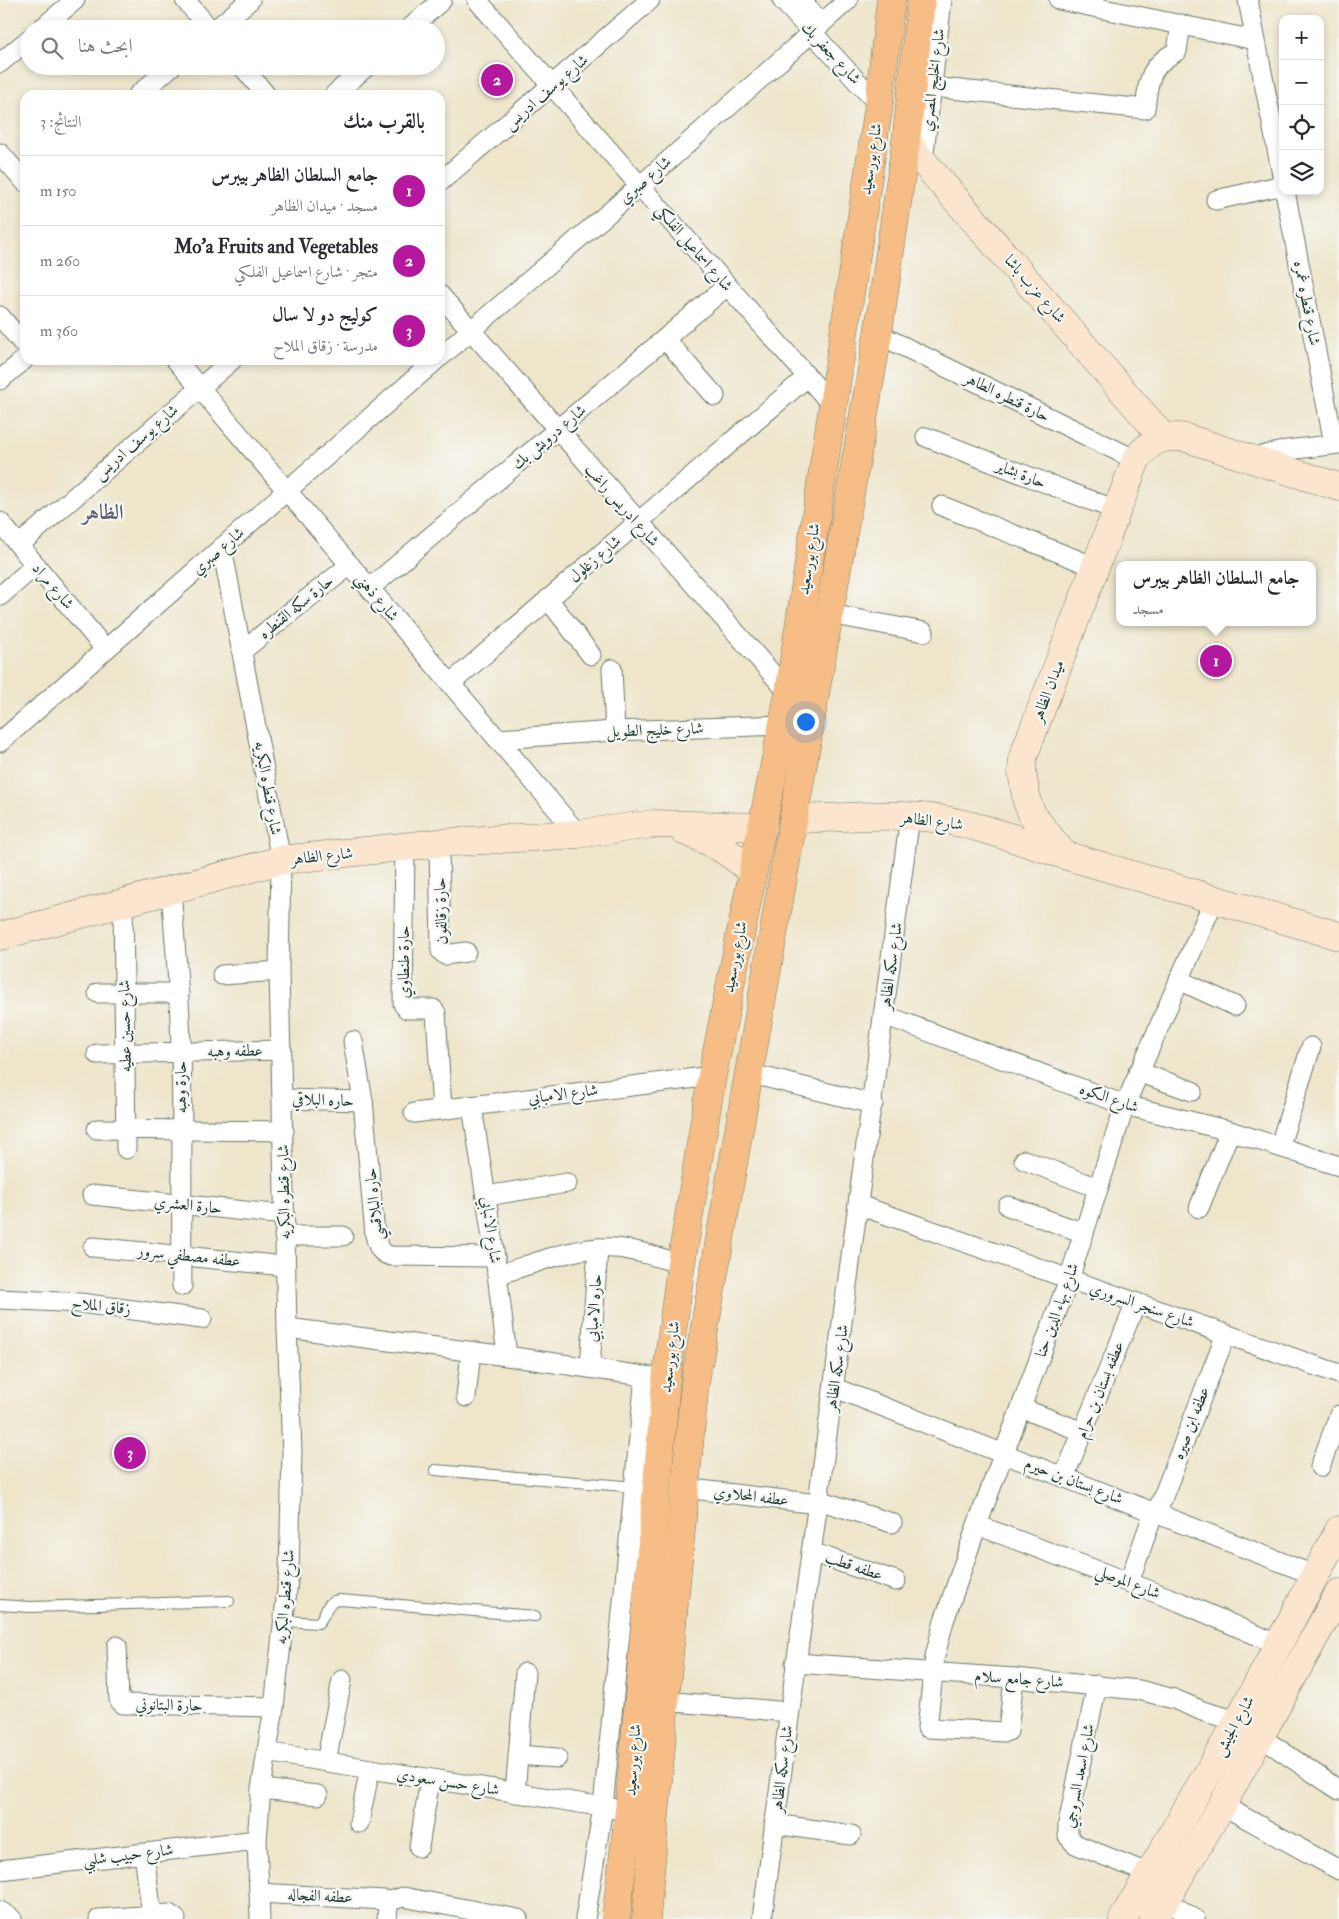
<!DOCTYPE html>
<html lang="ar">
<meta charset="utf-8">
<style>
:root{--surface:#fff;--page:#f2f2f3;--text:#2b2b33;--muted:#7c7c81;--line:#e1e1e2;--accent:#b5179e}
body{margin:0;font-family:"IM FELL Double Pica",Amiri,serif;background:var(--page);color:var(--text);direction:rtl}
.controls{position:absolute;right:15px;top:15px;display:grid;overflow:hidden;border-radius:10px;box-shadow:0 2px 8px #0003}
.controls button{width:45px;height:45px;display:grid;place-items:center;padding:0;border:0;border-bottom:1px solid var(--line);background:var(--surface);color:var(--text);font:25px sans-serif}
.you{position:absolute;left:805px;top:721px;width:18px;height:18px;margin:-12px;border:4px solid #fff;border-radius:50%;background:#1a73e8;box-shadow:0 0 0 8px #1a73e833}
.badge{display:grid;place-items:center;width:32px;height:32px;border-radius:50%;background:var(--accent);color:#fff;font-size:16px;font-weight:700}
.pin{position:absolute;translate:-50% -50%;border:2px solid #fff;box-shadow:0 1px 5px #0006}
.popup{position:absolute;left:1116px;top:561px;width:200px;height:65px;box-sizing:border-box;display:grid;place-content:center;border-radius:10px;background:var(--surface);filter:drop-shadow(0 1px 4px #0005);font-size:16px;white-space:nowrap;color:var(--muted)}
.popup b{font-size:19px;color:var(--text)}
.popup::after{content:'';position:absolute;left:50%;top:100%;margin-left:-10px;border:10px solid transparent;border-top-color:var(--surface)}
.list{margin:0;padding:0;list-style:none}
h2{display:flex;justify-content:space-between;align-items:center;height:65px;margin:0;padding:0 20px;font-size:21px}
h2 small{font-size:16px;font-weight:400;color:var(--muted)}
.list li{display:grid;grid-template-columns:32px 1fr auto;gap:15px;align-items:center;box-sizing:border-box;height:70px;padding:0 20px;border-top:1px solid var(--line)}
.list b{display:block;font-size:19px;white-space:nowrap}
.list p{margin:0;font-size:16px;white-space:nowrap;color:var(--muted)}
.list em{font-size:16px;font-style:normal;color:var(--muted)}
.icon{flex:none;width:28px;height:28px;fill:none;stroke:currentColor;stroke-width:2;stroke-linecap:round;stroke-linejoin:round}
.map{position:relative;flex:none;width:1339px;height:1919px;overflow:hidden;direction:ltr}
.search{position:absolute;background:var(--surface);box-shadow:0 2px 8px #0003;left:20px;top:20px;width:425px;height:55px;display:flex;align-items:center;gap:12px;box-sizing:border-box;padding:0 18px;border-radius:28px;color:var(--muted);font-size:19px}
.panel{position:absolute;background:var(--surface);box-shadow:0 2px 8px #0003;left:20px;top:90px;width:425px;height:275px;border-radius:15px;direction:rtl}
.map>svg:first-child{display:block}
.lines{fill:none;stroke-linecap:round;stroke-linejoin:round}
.lane-casing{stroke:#677868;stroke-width:12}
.street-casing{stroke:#677868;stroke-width:21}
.secondary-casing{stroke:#677868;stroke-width:29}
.primary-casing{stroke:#677868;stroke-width:29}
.lane{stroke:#fff;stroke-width:10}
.street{stroke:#fff;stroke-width:19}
.secondary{stroke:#fbe5cf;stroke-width:28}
.primary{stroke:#f6be86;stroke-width:28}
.labels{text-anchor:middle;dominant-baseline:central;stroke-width:4.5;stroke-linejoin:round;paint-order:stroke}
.street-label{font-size:16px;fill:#1f3d34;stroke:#f6f6f2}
.district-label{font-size:21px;font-weight:bold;fill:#5e6271;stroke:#f6f6f2}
</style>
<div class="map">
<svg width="1339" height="1919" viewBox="0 0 1339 1919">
<rect width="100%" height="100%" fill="#f6f6f2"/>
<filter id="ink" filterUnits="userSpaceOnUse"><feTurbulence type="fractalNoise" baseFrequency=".02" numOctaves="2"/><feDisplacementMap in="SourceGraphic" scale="10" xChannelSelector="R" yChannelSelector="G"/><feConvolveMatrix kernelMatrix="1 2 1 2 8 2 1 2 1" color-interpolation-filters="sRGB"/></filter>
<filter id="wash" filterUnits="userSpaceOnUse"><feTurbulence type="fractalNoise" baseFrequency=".0096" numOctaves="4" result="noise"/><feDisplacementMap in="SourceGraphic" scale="20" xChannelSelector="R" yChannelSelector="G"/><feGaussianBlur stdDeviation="1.12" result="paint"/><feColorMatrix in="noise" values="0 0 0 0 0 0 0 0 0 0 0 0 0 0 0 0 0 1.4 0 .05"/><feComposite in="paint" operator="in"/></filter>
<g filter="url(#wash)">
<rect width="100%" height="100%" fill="#eee5ca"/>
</g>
<g filter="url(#ink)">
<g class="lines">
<defs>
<g id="lane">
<polyline points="435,1470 636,1487"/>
<polyline points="0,1605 30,1607 229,1601"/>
<path d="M285 1621 318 1623C328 1614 324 1601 340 1600L535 1616"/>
</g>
<g id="street">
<polyline points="185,0 210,29"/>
<polyline points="477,0 833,406"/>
<polyline points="782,0 879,105"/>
<polyline points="801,0 821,23"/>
<polyline points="1059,0 1255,40"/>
<polyline points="1248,0 1283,180"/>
<polyline points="41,29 75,0"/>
<polyline points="216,29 250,0"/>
<polyline points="409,29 442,0"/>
<polyline points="0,63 29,39"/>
<polyline points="242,66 266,95"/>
<path d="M932 87 1145 109C1149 79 1148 67 1177 51L1181 24"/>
<polyline points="138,95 172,66"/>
<polyline points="334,95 367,66"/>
<polyline points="0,153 25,182"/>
<polyline points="923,161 942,0"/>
<polyline points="440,182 650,0"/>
<polyline points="1285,191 1334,444"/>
<polyline points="1216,200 1283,185"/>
<polyline points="440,295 789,693 795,695"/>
<polyline points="0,316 25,346"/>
<polyline points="878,334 1136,460"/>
<polyline points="665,339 715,396"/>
<polyline points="440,357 640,186 848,0"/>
<polyline points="176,360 578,834"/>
<polyline points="0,380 25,359"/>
<polyline points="926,437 1116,510"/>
<polyline points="1253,458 1287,450 1339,444"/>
<polyline points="942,506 1095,567"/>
<polyline points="0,522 105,649"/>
<polyline points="19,545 232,360"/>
<polyline points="222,547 281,860 279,971 287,1328 292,1452 289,1572 274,1707 261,1789 257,1840 260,1919"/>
<polyline points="370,588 727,286"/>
<polyline points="0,596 36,565"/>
<polyline points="548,599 591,655"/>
<polyline points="830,614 924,632"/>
<polyline points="243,650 350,565"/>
<polyline points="612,669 615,731"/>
<polyline points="451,683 807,377"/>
<polyline points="498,739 615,731 783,725 792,727"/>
<polyline points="0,742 436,360"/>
<polyline points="439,843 441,951 445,955 466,952"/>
<polyline points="405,847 403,1004 407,1009 433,1009 436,1013 442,1110"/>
<path d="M171 890C175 943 180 996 181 1049 183 1128 181 1207 182 1286"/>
<polyline points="123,903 126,1149"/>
<polyline points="222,975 279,971"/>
<polyline points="1179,980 1235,1006"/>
<polyline points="98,993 179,993"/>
<polyline points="884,1015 1125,1105 1230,1131 1339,1166"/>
<path d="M353 1041 363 1101 375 1235C378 1246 379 1253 391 1256L495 1257"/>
<polyline points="97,1054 282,1050"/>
<polyline points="1138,1072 1192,1091"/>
<polyline points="748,1073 873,1104"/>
<polyline points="283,1099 363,1101"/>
<polyline points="472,1106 495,1257 507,1356"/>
<polyline points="414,1113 712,1076"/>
<polyline points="97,1129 284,1131"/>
<polyline points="1280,1145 1311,1047"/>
<polyline points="1024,1160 1098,1188"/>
<polyline points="92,1195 284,1215"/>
<polyline points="486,1196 567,1183"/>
<polyline points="859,1205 1339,1374"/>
<polyline points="1008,1206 1084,1233"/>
<polyline points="1199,1208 1230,1131"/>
<polyline points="284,1236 343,1236"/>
<polyline points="93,1247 285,1266"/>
<path d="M497 1275C534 1264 574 1246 614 1248 636 1249 660 1258 681 1264"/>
<polyline points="0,1299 80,1303 202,1319"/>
<polyline points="287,1328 507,1356 657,1378"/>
<polyline points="590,1368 598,1248"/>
<polyline points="835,1388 1314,1575"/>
<polyline points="466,1397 471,1352"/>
<polyline points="1021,1408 1083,1432"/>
<polyline points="1320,1467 1339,1415"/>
<polyline points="1064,1477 1136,1303"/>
<polyline points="684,1488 818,1504"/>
<polyline points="818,1500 892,1523"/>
<polyline points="1157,1512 1226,1334"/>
<polyline points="977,1525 1180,1602 1277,1644"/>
<polyline points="811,1552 896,1581"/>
<polyline points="1129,1582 1154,1512"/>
<polyline points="117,1646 119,1700 123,1704 274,1707"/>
<polyline points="795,1663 1014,1678 1139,1690 1174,1699 1205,1712 1238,1721"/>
<polyline points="1014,1678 1008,1731 1005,1732 927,1728 935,1656 944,1621 977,1525 1069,1279 1125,1105 1214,900"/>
<polyline points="1097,1685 1068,1824 1068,1836 1075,1844 1150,1874"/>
<polyline points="664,1701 789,1712"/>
<polyline points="1259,1736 1339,1790"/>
<polyline points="266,1752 616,1809"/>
<polyline points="518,1755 557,1758"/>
<polyline points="326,1762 342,1680"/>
<polyline points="261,1789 318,1795"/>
<polyline points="515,1793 525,1673"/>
<polyline points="1222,1805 1339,1870"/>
<polyline points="359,1823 370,1769"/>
<polyline points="774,1824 851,1835"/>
<polyline points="419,1847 430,1779"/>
<polyline points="144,1854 152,1915"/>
<polyline points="0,1870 257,1840"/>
<polyline points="259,1893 385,1900 388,1906 387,1919"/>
<polyline points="1165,1900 1195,1919"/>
<polyline points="387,1902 403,1897 518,1919"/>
<polyline points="0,1911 12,1919"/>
<polyline points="99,1919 169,1914 176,1919"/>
<polyline points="585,1919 603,1807 645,1376"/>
<polyline points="762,1919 910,816"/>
</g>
<g id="secondary">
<polyline points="906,142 1163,437"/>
<path d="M1339 487 1186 438C1164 434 1149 441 1136 460L1023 757 1022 772 1027 802 1033 816 1064 855 1339 936"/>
<path d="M795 819C842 818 892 812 940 819 982 826 1023 842 1064 855"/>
<path d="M684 831C710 840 732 853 752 872"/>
<polyline points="0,936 281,860 439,843 578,834 653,824 763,827"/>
<polyline points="1123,1919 1238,1721 1339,1530"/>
<polyline points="1154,1919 1222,1805 1339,1593"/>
</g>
<g id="primary">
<polyline points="616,1919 629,1811 666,1380 681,1264 712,1076 789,693 878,111 891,0"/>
<polyline points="646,1919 668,1667 695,1382 878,334 906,142 921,0"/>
</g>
</defs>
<use href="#lane" class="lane-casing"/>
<use href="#street" class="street-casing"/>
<use href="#secondary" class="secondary-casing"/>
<use href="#primary" class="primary-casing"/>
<use href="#lane" class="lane"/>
<use href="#street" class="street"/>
<use href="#secondary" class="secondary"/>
<use href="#primary" class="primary"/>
</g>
</g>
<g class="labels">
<g class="street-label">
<text transform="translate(831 53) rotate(47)">شارع جعفر بك</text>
<text transform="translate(933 80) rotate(-83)">شارع الخليج المصري</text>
<text transform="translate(546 92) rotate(-41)">شارع يوسف ادريس</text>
<text transform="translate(871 159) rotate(-81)">شارع بورسعيد</text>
<text transform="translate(645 180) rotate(-41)">شارع صبري</text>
<text transform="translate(694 248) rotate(49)">شارع اسماعيل الفلكي</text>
<text transform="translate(1035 289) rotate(49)">شارع عزب باشا</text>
<text transform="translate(1307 303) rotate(79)">شارع قنطره غمره</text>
<text transform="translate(1007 397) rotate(26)">حارة قنطره الطاهر</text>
<text transform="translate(549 437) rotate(-40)">شارع درويش بك</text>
<text transform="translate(136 442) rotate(-41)">شارع يوسف ادريس</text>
<text transform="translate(1021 474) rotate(21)">حارة بشاير</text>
<text transform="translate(622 505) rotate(49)">شارع ادريس راغب</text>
<text transform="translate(218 551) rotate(-41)">شارع صبري</text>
<text transform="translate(595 559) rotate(-41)">شارع زغلول</text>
<text transform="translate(809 559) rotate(-81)">شارع بورسعيد</text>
<text transform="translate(53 586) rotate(50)">شارع مراد</text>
<text transform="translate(377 597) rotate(50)">شارع ذهني</text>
<text transform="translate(296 607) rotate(-39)">حارة سكه القنطره</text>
<text transform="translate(1048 691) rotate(-69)">ميدان الظاهر</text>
<text transform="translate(655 730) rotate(-2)">شارع خليج الطويل</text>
<text transform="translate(268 788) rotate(80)">شارع قنطره البكريه</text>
<text transform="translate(932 821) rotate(7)">شارع الظاهر</text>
<text transform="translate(322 856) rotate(-6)">شارع الظاهر</text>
<text transform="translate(441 911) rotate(-92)">حارة زقالفون</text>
<text transform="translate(735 957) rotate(-79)">شارع بورسعيد</text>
<text transform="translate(404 962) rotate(-90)">حارة طنطاوي</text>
<text transform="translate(891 966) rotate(-82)">شارع سكه الظاهر</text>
<text transform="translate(125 1026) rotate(-91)">شارع حسين عطيه</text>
<text transform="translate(235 1051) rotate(-1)">عطفه وهبه</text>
<text transform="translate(181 1087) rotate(-90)">حارة وهبه</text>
<text transform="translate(563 1094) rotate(-7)">شارع الامبابي</text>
<text transform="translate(1109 1098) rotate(19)">شارع الكوه</text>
<text transform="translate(323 1100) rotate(2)">حاره البلاقي</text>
<text transform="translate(284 1192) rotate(-91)">شارع قنطره البكريه</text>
<text transform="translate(374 1204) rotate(-96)">حاره البلاقسي</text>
<text transform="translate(188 1205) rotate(6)">حارة العشري</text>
<text transform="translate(491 1230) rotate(82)">شارع الانبابي</text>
<text transform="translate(189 1256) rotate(6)">عطفه مصطفي سرور</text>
<text transform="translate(1142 1305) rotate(19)">شارع سنجر السروري</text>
<text transform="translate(101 1306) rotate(6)">زقاق الملاح</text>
<text transform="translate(594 1308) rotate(-86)">حاره الامبابي</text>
<text transform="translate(1057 1310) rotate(-70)">شارع بهاء الدين حنا</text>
<text transform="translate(670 1357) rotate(-83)">شارع بورسعيد</text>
<text transform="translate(837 1368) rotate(-82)">شارع سكه الظاهر</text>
<text transform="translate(1100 1390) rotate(-68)">عطفه بستان بن حرام</text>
<text transform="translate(1191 1423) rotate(-69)">عطفه ابن صيره</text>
<text transform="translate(1074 1481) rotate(21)">شارع بستان بن حيرم</text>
<text transform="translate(751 1496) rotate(7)">عطفه المحلاوي</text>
<text transform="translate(854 1566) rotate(19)">عطفه قطب</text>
<text transform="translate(1128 1582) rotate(21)">شارع الموصلي</text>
<text transform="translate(285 1597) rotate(-85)">شارع قنطره البكريه</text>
<text transform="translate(1019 1679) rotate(4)">شارع جامع سلام</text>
<text transform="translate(169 1705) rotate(1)">حارة البتانوني</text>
<text transform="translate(1234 1726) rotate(-61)">شارع الجيش</text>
<text transform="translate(633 1760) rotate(-86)">شارع بورسعيد</text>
<text transform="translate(782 1769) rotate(-83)">شارع سكه الظاهر</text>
<text transform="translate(1079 1776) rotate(-79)">شارع اسعد السروجي</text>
<text transform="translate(448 1782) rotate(9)">شارع حسن سعودي</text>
<text transform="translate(128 1855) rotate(-7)">شارع حبيب شلبي</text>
<text transform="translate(320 1896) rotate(3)">عطفه الفجاله</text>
</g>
<g class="district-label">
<text x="103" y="512">الظاهر</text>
</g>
</g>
</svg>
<div class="controls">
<button>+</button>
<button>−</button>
<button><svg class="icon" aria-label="locate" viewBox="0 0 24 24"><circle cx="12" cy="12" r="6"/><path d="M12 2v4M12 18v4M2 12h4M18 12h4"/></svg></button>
<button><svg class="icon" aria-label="layers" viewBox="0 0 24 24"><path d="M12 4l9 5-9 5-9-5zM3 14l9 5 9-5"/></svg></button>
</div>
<div class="you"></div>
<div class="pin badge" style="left:1216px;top:661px">1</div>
<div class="popup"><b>جامع السلطان الظاهر بيبرس</b>مسجد</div>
<div class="pin badge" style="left:497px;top:80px">2</div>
<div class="pin badge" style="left:130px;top:1453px">3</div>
<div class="search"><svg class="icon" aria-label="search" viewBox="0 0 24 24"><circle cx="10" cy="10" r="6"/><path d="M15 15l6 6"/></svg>ابحث هنا</div>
<section class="panel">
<h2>بالقرب منك<small>النتائج: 3</small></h2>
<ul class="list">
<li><span class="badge">1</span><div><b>جامع السلطان الظاهر بيبرس</b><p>مسجد · ميدان الظاهر</p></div><em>150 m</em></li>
<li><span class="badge">2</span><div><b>Mo’a Fruits and Vegetables</b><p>متجر · شارع اسماعيل الفلكي</p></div><em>260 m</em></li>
<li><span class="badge">3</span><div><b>كوليج دو لا سال</b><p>مدرسة · زقاق الملاح</p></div><em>360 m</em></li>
</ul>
</section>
</div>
